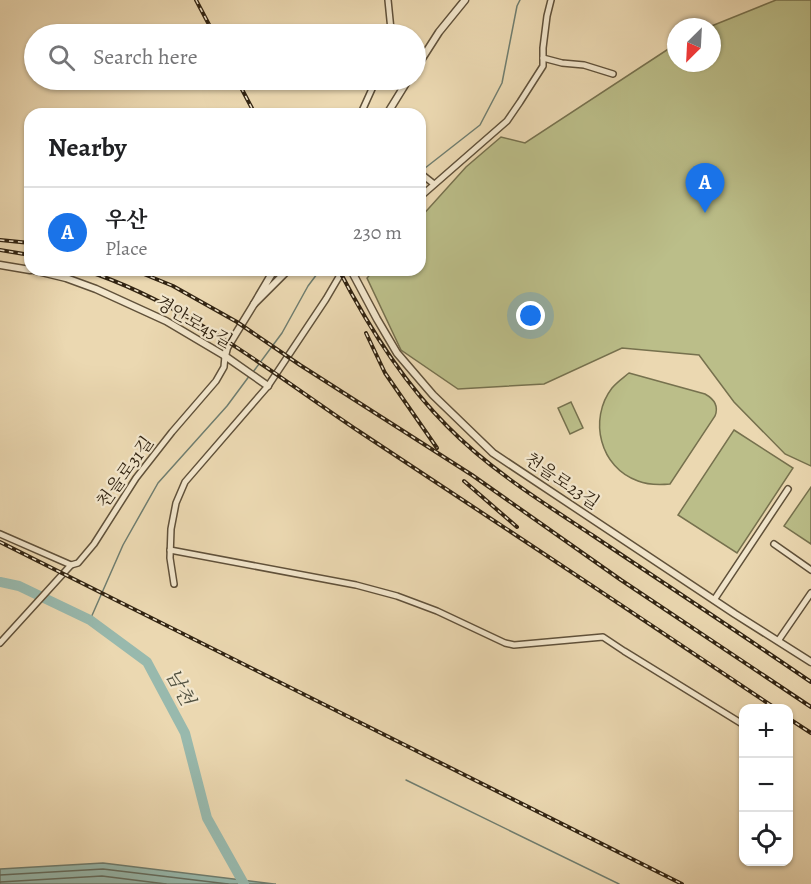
<!DOCTYPE html>
<meta charset="utf-8">
<style>
:root{--surface:#fff;--page:#f6f6f6;--text:#202124;--muted:#757577;--line:#e0e0e0;--accent:#1a73e8}
body{margin:0;font-family:Alegreya,"Noto Serif KR",serif;background:var(--page);color:var(--text)}
.controls{position:absolute;right:18px;bottom:18px;display:grid;overflow:hidden;border-radius:12px;box-shadow:0 2px 4px #0004}
.controls button{width:54px;height:54px;display:grid;place-items:center;padding:0;border:0;border-bottom:2px solid var(--line);background:var(--surface);color:var(--text);font:30px sans-serif}
.compass{position:absolute;left:667px;top:18px;width:54px;height:54px;border-radius:50%;background:var(--surface);box-shadow:0 2px 4px #0004;rotate:204deg}
.you{position:absolute;left:531px;top:316px;width:21px;height:21px;margin:-15px;border:4px solid #fff;border-radius:50%;background:#1a73e8;box-shadow:0 0 0 9px #1a73e833}
.badge{display:grid;place-items:center;width:39px;height:39px;border-radius:50%;background:var(--accent);color:#fff;font-size:20px;font-weight:700}
.pin{position:absolute;translate:-50% -50px;filter:drop-shadow(0 2px 3px #0008)}
.pin::after{content:'';position:absolute;top:32px;width:21px;height:18px;background:inherit;clip-path:polygon(0 0,100% 0,50% 100%)}
.list{margin:0;padding:0;list-style:none}
h2{display:flex;justify-content:space-between;align-items:center;height:78px;margin:0;padding:0 24px;font-size:26px}
h2 small{font-size:20px;font-weight:400;color:var(--muted)}
.list li{display:grid;grid-template-columns:39px 1fr auto;gap:18px;align-items:center;box-sizing:border-box;height:90px;padding:0 24px;border-top:2px solid var(--line)}
.list b{display:block;font-size:22px;white-space:nowrap}
.list p{margin:0;font-size:20px;white-space:nowrap;color:var(--muted)}
.list em{font-size:20px;font-style:normal;color:var(--muted)}
.icon{flex:none;width:33px;height:33px;fill:none;stroke:currentColor;stroke-width:2;stroke-linecap:round;stroke-linejoin:round}
.map{position:relative;flex:none;width:811px;height:884px;overflow:hidden}
.search{position:absolute;background:var(--surface);box-shadow:0 2px 4px #0004;left:24px;top:24px;width:402px;height:66px;display:flex;align-items:center;gap:15px;box-sizing:border-box;padding:0 21px;border-radius:33px;color:var(--muted);font-size:22px}
.panel{position:absolute;background:var(--surface);box-shadow:0 2px 4px #0004;left:24px;top:108px;width:402px;height:168px;border-radius:18px}
.map>svg:first-child{display:block}
.green{fill:#bbbe89;stroke:#76714e;stroke-width:1.5}
.water{fill:#98b9ad;stroke:#6f7d6f;stroke-width:1.5}
.lines{fill:none;stroke-linecap:round;stroke-linejoin:round}
.shore{stroke:#656e60;stroke-width:1.5}
.stream{stroke:#6f7d6f;stroke-width:1.5}
.river{stroke:#98b9ad;stroke-width:10}
.minor-casing{stroke:#60513a;stroke-width:8}
.tertiary-casing{stroke:#60513a;stroke-width:9}
.minor{stroke:#f2e6cc;stroke-width:5}
.tertiary{stroke:#f2e6cc;stroke-width:6}
.rail-casing{stroke:#322412;stroke-width:4}
.rail{stroke:#f2e6cc;stroke-width:1.5;stroke-dasharray:4.5;stroke-linecap:butt}
.labels{text-anchor:middle;dominant-baseline:central;stroke-width:4.5;stroke-linejoin:round;paint-order:stroke}
.street-label{font-size:18px;fill:#322412;stroke:#f2e6cc}
.water-label{font-size:20px;font-style:italic;fill:#515140;stroke:#f2e6cc}
</style>
<div class="map">
<svg width="811" height="884" viewBox="0 0 811 884">
<rect width="100%" height="100%" fill="#ebd8b1"/>
<filter id="stains"><feTurbulence type="fractalNoise" baseFrequency=".00333" numOctaves="4"/><feColorMatrix values="0 0 0 0 .2 0 0 0 0 .09 0 0 0 0 .02 0 0 0 .5 -.17"/></filter>
<radialGradient id="worn" r=".72"><stop offset=".6" stop-color="#630" stop-opacity="0"/><stop offset="1" stop-color="#630" stop-opacity=".3"/></radialGradient>
<g class="green">
<polygon points="776,0 811,0 811,466 785,454 734,402 699,355 622,348 544,384 458,389 401,350 367,278 374,270 420,270 420,218 466,167 501,137 525,143 676,44 676,63 712,63 712,27 709,27"/>
<path d="M629 373 705 394C714 399 719 406 715 416L670 484C659 485 648 485 638 481 600 468 588 419 612 388 617 382 623 378 629 373Z"/>
<polygon points="571,402 583,428 570,434 558,408"/>
<polygon points="734,430 793,468 737,553 678,515"/>
<polygon points="811,487 811,544 784,526"/>
</g>
<polygon class="water" points="103,863 274,884 276,884 0,884 0,869"/>
<g class="lines">
<g class="shore">
<polyline points="0,875 103,869 228,884"/>
<polyline points="0,882 102,876 166,884"/>
</g>
<g class="stream">
<polyline points="420,172 480,125 502,83 517,6 520,0"/>
<polyline points="253,372 282,333 308,286 320,270"/>
<polyline points="90,620 123,545 158,483 227,406 250,375"/>
<polyline points="406,780 619,884"/>
</g>
<polyline class="river" points="0,582 19,586 90,620 147,662 185,733 207,818 244,884"/>
<defs>
<g id="minor">
<polyline points="388,0 391,30 390,34"/>
<polyline points="543,58 562,63 584,65 613,74"/>
<polyline points="363,114 362,111 376,80"/>
<polyline points="420,173 434,184"/>
<polyline points="420,197 507,121 520,102 543,66 543,48 547,16 551,0"/>
<polyline points="0,534 71,565"/>
<polyline points="774,544 811,570"/>
<polyline points="170,550 356,585 397,596 437,611 505,643 514,645 603,637 624,651 744,725"/>
<polyline points="174,584 170,558 171,529 176,503 185,482 268,386 326,299 343,270"/>
<polyline points="714,600 788,489"/>
<polyline points="778,641 811,593"/>
<polyline points="0,643 71,565 78,563 94,544 136,478 172,432 216,381 224,367 225,356"/>
</g>
<g id="tertiary">
<polyline points="416,68 439,32 465,0"/>
<polyline points="387,114 408,80"/>
<polyline points="0,265 30,270"/>
<polyline points="33,270 66,278 96,289 166,321 225,356 268,386"/>
<polyline points="274,270 254,304 288,270"/>
<polyline points="351,270 377,319 397,353 433,395 493,453 735,614 811,662"/>
<polyline points="225,356 227,348 254,304"/>
</g>
</defs>
<use href="#minor" class="minor-casing"/>
<use href="#tertiary" class="tertiary-casing"/>
<use href="#minor" class="minor"/>
<use href="#tertiary" class="tertiary"/>
<defs>
<g id="rail">
<polyline points="196,0 214,34"/>
<polyline points="237,80 255,114"/>
<polyline points="0,240 30,243"/>
<polyline points="0,250 30,255"/>
<path d="M84 270C186 303 272 373 360 432 499 524 637 615 775 708"/>
<polyline points="134,270 173,286 237,322 300,365 472,475 621,580 811,707"/>
<path d="M339 270C368 326 402 381 447 426 489 469 542 502 592 535 665 584 738 632 811 682"/>
<polyline points="366,333 385,373 437,448"/>
<polyline points="464,481 517,527"/>
<polyline points="0,542 682,884"/>
<polyline points="788,718 811,733"/>
</g>
</defs>
<use href="#rail" class="rail-casing"/>
<use href="#rail" class="rail"/>
</g>
<g class="labels">
<g class="street-label">
<text transform="translate(194 322) rotate(30)">경안로45길</text>
<text transform="translate(125 472) rotate(-54)">천을로31길</text>
<text transform="translate(562 481) rotate(34)">천을로23길</text>
</g>
<g class="water-label">
<text transform="translate(180 687) rotate(62)">남천</text>
</g>
</g>
<rect width="100%" height="100%" filter="url(#stains)"/>
<rect width="100%" height="100%" fill="url(#worn)"/>
</svg>
<div class="controls">
<button>+</button>
<button>−</button>
<button><svg class="icon" aria-label="locate" viewBox="0 0 24 24"><circle cx="12" cy="12" r="6"/><path d="M12 2v4M12 18v4M2 12h4M18 12h4"/></svg></button>
</div>
<svg class="compass" viewBox="-18 -18 36 36"><path d="M0-13l5 13h-10z" fill="#e53935"/><path d="M0 13l5-13h-10z" fill="#757577"/></svg>
<div class="you"></div>
<div class="pin badge" style="left:705px;top:213px">A</div>
<div class="search"><svg class="icon" aria-label="search" viewBox="0 0 24 24"><circle cx="10" cy="10" r="6"/><path d="M15 15l6 6"/></svg>Search here</div>
<section class="panel">
<h2>Nearby<small></small></h2>
<ul class="list">
<li><span class="badge">A</span><div><b>우산</b><p>Place</p></div><em>230 m</em></li>
</ul>
</section>
</div>
